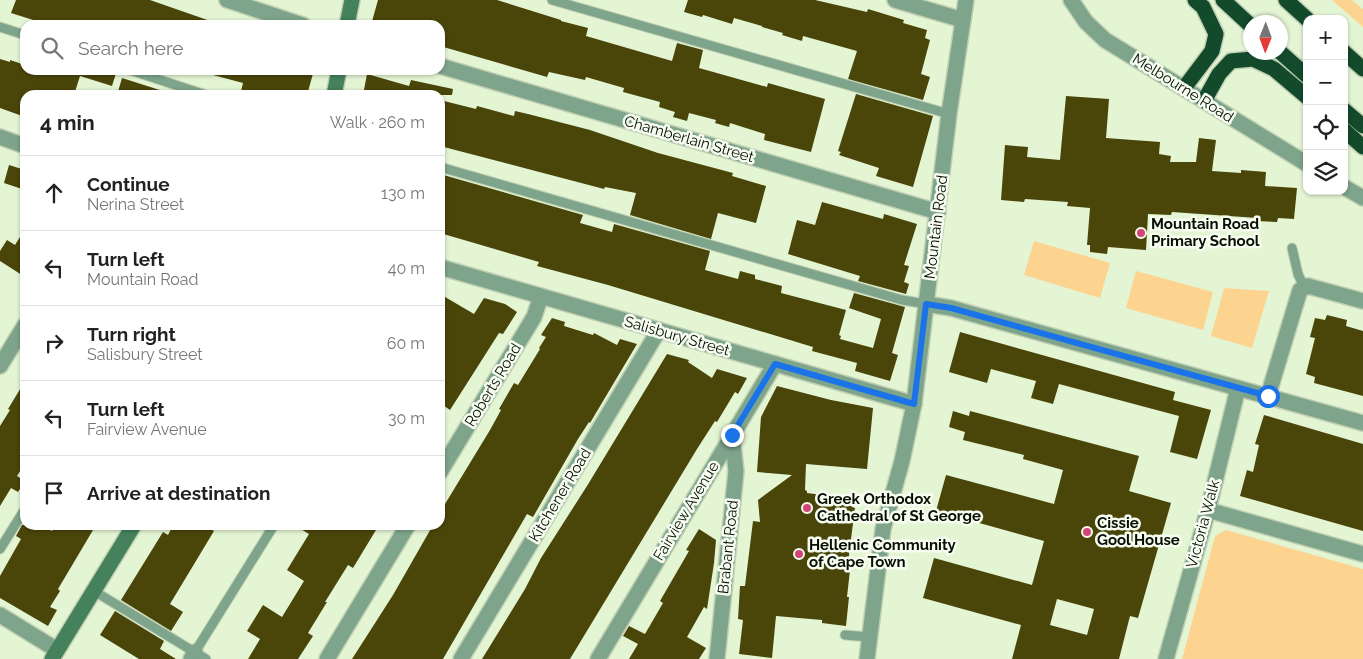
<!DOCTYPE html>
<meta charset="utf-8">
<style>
:root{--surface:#fff;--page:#f2f2f2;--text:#222;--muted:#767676;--line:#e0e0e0}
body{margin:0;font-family:Raleway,sans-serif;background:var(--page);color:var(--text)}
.controls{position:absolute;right:15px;top:15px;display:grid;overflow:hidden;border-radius:10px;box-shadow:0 1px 4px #0004}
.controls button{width:45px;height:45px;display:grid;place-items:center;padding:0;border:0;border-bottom:1px solid var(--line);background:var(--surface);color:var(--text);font:25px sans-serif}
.compass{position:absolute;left:1243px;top:15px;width:45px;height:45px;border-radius:50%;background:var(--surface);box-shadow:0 1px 4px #0004;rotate:181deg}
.stop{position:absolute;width:15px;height:15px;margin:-11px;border:4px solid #1a73e8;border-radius:50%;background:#fff}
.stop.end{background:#1a73e8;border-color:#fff;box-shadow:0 1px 5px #0008}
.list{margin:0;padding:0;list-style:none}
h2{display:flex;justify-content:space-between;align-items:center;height:65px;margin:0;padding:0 20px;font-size:21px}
h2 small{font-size:16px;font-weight:400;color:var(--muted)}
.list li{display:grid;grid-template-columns:32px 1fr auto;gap:15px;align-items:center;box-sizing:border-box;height:75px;padding:0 20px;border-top:1px solid var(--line)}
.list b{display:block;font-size:19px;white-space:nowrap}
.list p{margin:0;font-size:16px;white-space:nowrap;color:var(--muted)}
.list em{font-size:16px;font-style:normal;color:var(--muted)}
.icon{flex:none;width:28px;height:28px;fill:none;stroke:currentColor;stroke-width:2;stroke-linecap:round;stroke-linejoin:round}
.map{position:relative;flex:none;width:1363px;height:659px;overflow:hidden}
.search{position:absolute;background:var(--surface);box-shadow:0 1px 4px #0004;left:20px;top:20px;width:425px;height:55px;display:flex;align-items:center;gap:12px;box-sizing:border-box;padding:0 18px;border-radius:15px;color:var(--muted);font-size:19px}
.panel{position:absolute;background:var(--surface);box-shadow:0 1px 4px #0004;left:20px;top:90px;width:425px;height:440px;border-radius:15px}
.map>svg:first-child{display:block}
.green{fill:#fdd390}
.building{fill:#4a4509;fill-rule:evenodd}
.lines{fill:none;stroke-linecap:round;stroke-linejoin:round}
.lane-casing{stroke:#c1d0b3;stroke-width:11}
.street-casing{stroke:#c1d0b3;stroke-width:18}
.secondary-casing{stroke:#c1d0b3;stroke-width:18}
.highway-casing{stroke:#c1d0b3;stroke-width:18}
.lane{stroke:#7ea58b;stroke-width:9}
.street{stroke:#7ea58b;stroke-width:15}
.secondary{stroke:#44815c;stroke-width:15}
.highway{stroke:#134a2c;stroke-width:15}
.route{stroke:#1a73e8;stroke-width:6}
.poi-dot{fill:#d14577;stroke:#f7fef1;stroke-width:2}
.labels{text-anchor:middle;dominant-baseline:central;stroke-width:5;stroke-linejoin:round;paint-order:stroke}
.street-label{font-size:15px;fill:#080e04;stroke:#f7fef1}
.poi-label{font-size:15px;font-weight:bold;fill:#080e04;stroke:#f7fef1;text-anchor:start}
</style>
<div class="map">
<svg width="1363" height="659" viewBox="0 0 1363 659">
<rect width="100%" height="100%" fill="#e4f5d4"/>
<g class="green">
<polygon points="1332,0 1352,0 1363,9 1363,27"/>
<polygon points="1034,241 1110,263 1100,298 1024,275"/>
<polygon points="1136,271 1213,292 1203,330 1126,308"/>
<polygon points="1224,288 1269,291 1252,348 1211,336"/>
<polygon points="1226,530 1363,569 1363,659 1182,659 1215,536"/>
</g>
<g class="building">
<polygon points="16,0 150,0 216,23 216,25 49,25 11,13"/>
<polygon points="378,0 497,0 561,20 561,21 588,28 586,36 672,61 677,43 703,50 699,68 767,87 768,83 825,99 811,152 764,140 765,134 730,123 729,127 715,123 716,120 689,113 687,121 673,117 675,112 659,107 660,102 623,92 624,88 586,77 585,80 549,72 547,77 440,46 440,25 371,25"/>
<polygon points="688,0 815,0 867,12 868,9 904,20 903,23 927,30 925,38 930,40 921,74 930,77 923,100 848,79 857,51 803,36 802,41 782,35 783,33 762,27 762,26 734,18 732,24 703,15 702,17 684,12"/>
<polygon points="0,59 10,62 10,60 25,65 25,70 117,70 112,86 80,76 74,95 25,95 25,117 0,108"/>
<polygon points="213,70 314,70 307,95 240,95 243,83 213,75"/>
<polygon points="367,74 409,86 411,80 453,89 452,95 363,95"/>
<polygon points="122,78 166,92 166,95 117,95"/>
<polygon points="856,94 933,116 913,187 876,176 879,168 839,155 841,152 838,151"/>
<polygon points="1066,96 1109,99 1106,138 1160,142 1159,154 1171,156 1170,162 1196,162 1199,138 1216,140 1212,171 1241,173 1241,170 1266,172 1265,186 1297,188 1294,219 1278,218 1277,222 1257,221 1257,218 1172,212 1171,215 1148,214 1146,250 1108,247 1107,254 1090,252 1090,245 1087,245 1090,208 1067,206 1068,202 1025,199 1024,202 1001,200 1005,145 1028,147 1027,157 1060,160"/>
<polygon points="440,100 476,109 477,106 514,116 515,111 528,114 590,130 658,153 733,173 732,176 766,186 756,223 718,213 711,239 630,215 636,193 605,187 604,189 440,146"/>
<polygon points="9,165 25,170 25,190 4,183"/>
<polygon points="440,174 583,215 580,223 612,232 614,224 710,251 705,270 738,279 740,271 755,275 755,279 782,286 781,293 846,310 839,335 841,336 840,339 873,348 881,319 849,308 854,293 905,307 892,353 898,355 890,381 855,371 857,363 812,351 813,347 608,285 537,266 539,262 440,233"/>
<polygon points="822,202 883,219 884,214 917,224 904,265 909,266 904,282 909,284 906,294 858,281 860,276 788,254 797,220 815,225"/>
<polygon points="25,229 25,277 0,261 0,251 7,240 15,245"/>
<polygon points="440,294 474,314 484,298 505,304 517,312 503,334 499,333 450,410 440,403"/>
<polygon points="1327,315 1347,320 1346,326 1363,331 1363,396 1314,383 1315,377 1306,374 1315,338 1310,337 1315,318 1325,320"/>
<polygon points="552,318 565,322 564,326 593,335 594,333 617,345 620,339 637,344 590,423 589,422 578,439 533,517 527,514 443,659 352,659 393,595 433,525 440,525 440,513 442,509 490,430 501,410 499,409 514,383 518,385 540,349 539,348 546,337 541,335"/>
<polygon points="960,332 1175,392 1173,400 1211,410 1197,459 1170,452 1179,416 1059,384 1053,404 1031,398 1036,381 991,369 987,383 949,372"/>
<polygon points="667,354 689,360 688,362 712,378 717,369 747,378 738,394 735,392 717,422 715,421 697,449 570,659 482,659 525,589 541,558 587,486"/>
<polygon points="25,381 25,463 17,476 25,481 18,492 11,488 0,506 0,426 10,410 8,409"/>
<polygon points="777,386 831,400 873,408 867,469 806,464 805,490 807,491 807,493 853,499 852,507 855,508 847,570 850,570 847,597 849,597 846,626 822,623 822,620 776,616 772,658 739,654 743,620 738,619 740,586 745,586 753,521 760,522 758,500 792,475 757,472 761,417"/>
<path d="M953 411 969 416 970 411 1139 456 1129 491 1171 503 1138 618 1130 616 1119 659H1012L1021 625 923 598 934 558 1032 585 1044 541 936 511 946 475 1054 504 1063 470 1023 459 1024 455 963 440 965 432 949 427ZM1057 599 1094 609 1087 635 1050 625Z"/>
<polygon points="1264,415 1363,444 1363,531 1240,496 1247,470 1253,472 1259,445 1255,444"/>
<polygon points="22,525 41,525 52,531 55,525 96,525 58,589 60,591 50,607 57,610 48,626 0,598 0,576 21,539 16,536"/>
<polygon points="173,525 204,525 214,531 170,604 183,612 171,631 121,600 163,532 168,535"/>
<polygon points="294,525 379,525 353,568 348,565 325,602 327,602 308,633 313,636 298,659 248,659 260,639 247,631 263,605 282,617 304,581 287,570 309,534"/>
<polygon points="699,529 716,540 714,563 707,609 704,607 687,637 706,648 699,659 629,659 638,644 623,636 629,626 645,634 663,603 660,601 689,551 686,550"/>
<polygon points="115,611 164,641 160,649 176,659 139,659 100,635"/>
</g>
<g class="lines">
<defs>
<g id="lane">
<polyline points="552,0 949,114"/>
<polyline points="0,27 25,35"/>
<polyline points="130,70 206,95"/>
<polyline points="440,167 902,300 926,304"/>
<polyline points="1292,248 1298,274 1304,287"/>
<polyline points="0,549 25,509"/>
<polyline points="94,591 206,659"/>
<polyline points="845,635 869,637"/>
<polyline points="195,652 274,525"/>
</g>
<g id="street">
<polyline points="227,0 303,25"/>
<polyline points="895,0 963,20"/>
<polyline points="1071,0 1086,22 1105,40 1307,164"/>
<polyline points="440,66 938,212"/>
<polyline points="0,137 25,146"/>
<polyline points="1344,187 1363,198"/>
<polyline points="440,267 914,404"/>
<polyline points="926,304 951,308 1363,423"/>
<polyline points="0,366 25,325"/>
<polyline points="1268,396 1300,290 1308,286 1363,301"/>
<polyline points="440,472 534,317 541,296"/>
<polyline points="1208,510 1363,554"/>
<polyline points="0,615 57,650"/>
<polyline points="191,659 195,652"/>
<polyline points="327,659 408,525"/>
<polyline points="461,659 659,330"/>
<polyline points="598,659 775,364"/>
<polyline points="717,659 736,471 732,435"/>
<polyline points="867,659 883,529 902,461 914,404 949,114 966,0"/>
<polyline points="1166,659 1208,510 1238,388"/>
</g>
<g id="secondary">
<polyline points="347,25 352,0"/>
<polyline points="334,95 339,70"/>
<polyline points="52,659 134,525"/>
</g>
<g id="highway">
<polyline points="1223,0 1250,25"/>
<polyline points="1286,0 1307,19"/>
<polyline points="1280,52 1307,76"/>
<polyline points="1344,52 1363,69"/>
<polyline points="1184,88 1212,51 1216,34 1203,7 1195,0"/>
<polyline points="1204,101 1219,74 1231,61 1253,59 1274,69 1307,97"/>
<polyline points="1344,110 1363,126"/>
<polyline points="1344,130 1363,147"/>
</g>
</defs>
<use href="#lane" class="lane-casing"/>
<use href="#street" class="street-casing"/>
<use href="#secondary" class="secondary-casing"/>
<use href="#highway" class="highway-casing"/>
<use href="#lane" class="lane"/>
<use href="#street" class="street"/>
<use href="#secondary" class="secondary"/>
<use href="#highway" class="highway"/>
</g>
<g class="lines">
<polyline class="route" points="732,435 775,364 914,404 926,304 951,308 1268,396"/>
</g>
<g class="poi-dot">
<circle cx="1141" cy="233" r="5"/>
<circle cx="807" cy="508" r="5"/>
<circle cx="1087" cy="532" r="5"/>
<circle cx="799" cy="554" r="5"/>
</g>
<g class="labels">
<g class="street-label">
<text transform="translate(1183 88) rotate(32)">Melbourne Road</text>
<text transform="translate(689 139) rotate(16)">Chamberlain Street</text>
<text transform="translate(936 227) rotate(-83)">Mountain Road</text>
<text transform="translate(677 336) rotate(16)">Salisbury Street</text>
<text transform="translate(493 385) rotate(-59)">Roberts Road</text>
<text transform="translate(560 495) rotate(-59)">Kitchener Road</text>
<text transform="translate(686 511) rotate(-59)">Fairview Avenue</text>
<text transform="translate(1203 524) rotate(-75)">Victoria Walk</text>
<text transform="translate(728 547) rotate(-84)">Brabant Road</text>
</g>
<g class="poi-label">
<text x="1151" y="224">Mountain Road<tspan x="1151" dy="17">Primary School</tspan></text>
<text x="817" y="499">Greek Orthodox<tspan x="817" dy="17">Cathedral of St George</tspan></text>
<text x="1097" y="523">Cissie<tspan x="1097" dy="17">Gool House</tspan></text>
<text x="809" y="545">Hellenic Community<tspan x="809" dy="17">of Cape Town</tspan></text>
</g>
</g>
</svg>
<div class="controls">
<button>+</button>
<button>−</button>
<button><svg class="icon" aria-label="locate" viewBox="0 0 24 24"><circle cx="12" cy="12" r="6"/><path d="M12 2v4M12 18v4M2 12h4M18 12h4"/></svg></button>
<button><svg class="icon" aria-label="layers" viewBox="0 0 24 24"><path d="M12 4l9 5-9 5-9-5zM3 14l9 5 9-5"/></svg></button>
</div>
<svg class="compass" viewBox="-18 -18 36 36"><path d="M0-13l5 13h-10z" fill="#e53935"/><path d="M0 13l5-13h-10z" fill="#767676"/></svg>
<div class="stop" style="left:1268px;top:396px"></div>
<div class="stop end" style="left:732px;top:435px"></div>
<div class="search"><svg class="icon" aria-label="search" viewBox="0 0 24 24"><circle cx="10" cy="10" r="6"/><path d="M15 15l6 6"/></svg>Search here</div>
<section class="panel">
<h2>4 min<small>Walk · 260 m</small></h2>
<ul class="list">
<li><svg class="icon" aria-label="ahead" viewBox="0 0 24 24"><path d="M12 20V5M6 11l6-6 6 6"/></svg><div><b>Continue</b><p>Nerina Street</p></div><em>130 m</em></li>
<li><svg class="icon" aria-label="left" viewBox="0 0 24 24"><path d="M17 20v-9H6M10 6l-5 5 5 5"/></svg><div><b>Turn left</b><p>Mountain Road</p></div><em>40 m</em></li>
<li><svg class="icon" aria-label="right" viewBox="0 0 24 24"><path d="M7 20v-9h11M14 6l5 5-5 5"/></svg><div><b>Turn right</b><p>Salisbury Street</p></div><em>60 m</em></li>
<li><svg class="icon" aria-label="left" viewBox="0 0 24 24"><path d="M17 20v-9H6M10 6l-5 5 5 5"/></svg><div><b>Turn left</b><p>Fairview Avenue</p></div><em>30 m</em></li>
<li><svg class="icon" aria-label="arrive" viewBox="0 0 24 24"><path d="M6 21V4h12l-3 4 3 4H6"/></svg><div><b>Arrive at destination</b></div></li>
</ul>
</section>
</div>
